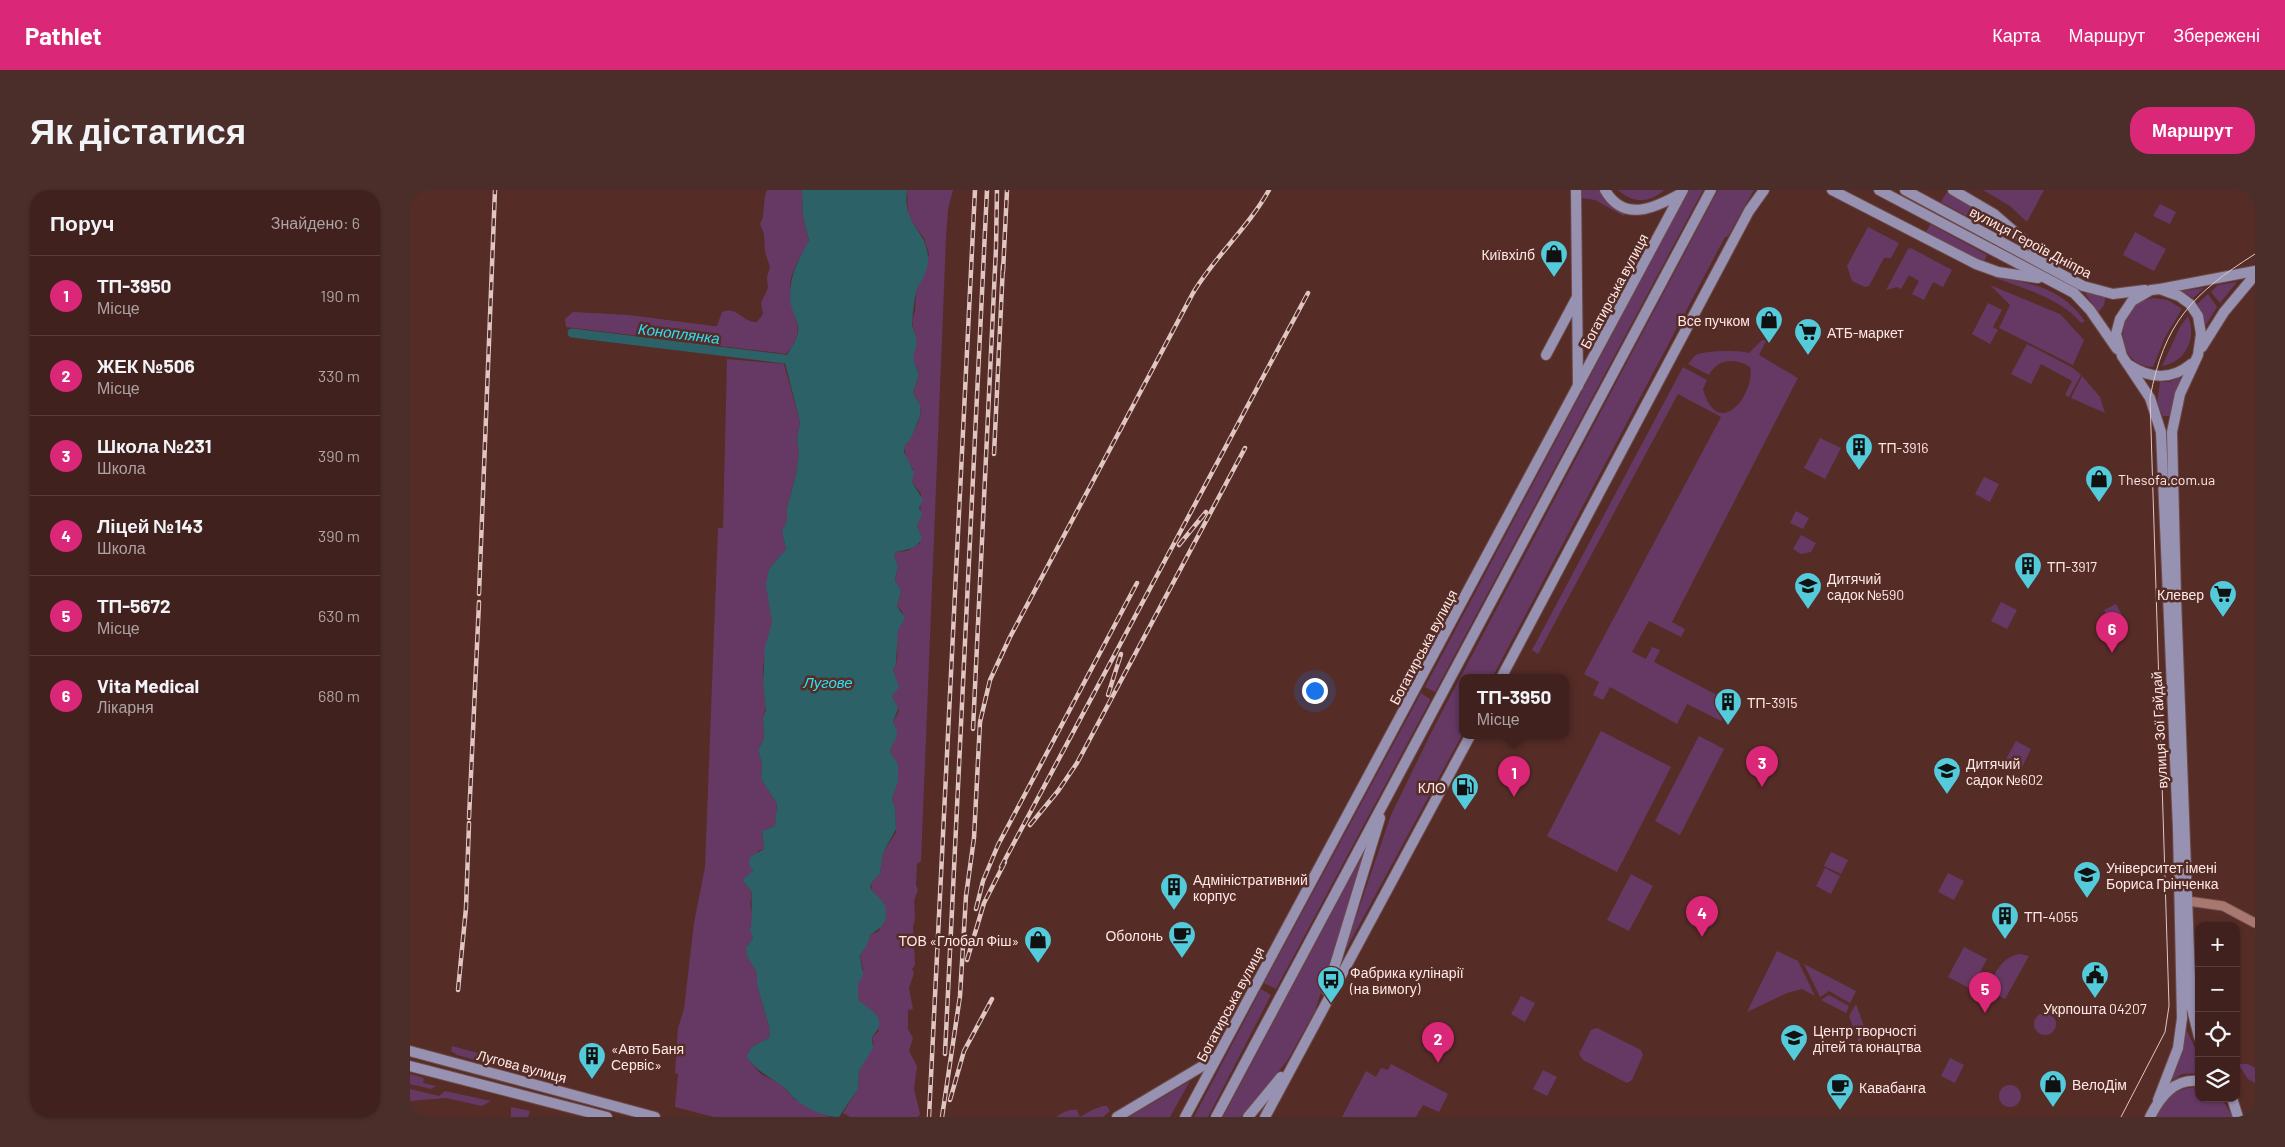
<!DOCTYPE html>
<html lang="uk">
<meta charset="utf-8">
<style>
:root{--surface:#40211d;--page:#4b2e2a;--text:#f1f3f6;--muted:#aea3a4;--line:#593e3b;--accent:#db2777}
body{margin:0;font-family:Barlow,sans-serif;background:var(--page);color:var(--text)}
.controls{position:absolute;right:15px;bottom:15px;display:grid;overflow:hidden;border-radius:10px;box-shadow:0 1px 4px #0004}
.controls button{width:45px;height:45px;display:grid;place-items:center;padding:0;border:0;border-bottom:1px solid var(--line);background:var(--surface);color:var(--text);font:25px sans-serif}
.you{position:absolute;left:904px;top:500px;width:18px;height:18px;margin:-12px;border:4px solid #fff;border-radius:50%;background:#1a73e8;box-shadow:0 0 0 8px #1a73e833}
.badge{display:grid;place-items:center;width:32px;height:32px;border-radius:50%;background:var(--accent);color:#fff;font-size:16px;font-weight:700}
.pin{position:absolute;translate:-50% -41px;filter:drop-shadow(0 1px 2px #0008)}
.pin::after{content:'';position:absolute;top:26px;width:18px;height:15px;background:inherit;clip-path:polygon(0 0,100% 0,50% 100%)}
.popup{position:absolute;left:1049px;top:484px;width:110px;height:65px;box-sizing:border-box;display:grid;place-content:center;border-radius:10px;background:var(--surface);filter:drop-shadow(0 1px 4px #0005);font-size:16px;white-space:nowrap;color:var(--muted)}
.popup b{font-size:19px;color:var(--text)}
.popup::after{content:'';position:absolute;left:50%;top:100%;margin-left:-10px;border:10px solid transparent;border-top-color:var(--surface)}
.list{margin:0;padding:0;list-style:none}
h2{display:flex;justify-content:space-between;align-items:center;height:65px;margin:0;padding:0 20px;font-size:21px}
h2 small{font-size:16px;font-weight:400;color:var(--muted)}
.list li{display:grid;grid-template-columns:32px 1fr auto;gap:15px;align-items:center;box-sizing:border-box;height:80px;padding:0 20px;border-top:1px solid var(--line)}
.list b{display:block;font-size:19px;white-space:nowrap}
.list p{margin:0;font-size:16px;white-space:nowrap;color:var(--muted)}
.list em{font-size:16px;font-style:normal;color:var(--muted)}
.icon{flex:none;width:28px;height:28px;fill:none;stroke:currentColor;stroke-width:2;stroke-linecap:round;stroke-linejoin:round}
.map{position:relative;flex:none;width:1845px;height:927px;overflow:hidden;border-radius:20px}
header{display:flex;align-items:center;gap:30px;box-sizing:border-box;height:70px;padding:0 25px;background:var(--accent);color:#fff}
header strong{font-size:24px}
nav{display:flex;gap:28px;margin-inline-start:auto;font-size:18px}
.intro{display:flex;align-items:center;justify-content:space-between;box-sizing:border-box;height:120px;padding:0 30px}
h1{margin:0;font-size:35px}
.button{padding:12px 22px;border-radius:20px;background:var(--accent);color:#fff;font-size:18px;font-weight:700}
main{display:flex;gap:30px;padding:0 30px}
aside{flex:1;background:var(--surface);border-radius:20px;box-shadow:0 1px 4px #0004}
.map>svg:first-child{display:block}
.green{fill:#663964}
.water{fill:#2c6168}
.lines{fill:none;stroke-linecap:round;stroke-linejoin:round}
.canal{stroke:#2c6168;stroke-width:9}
.minor-casing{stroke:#6d4a47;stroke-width:11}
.major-casing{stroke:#6d4a47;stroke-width:12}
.minor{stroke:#a77770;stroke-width:9}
.major{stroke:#9791b2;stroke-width:10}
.tram{stroke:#e0c6c3;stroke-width:1}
.rail-casing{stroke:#e0c6c3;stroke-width:4.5}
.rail{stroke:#562c27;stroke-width:2.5;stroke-dasharray:8;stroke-linecap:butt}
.labels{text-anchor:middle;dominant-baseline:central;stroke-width:5;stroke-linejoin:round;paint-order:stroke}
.street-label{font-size:14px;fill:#fee8e5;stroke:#562c27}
.poi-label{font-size:14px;fill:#fee8e5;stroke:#562c27;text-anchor:start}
.water-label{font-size:15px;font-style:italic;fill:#29e1f8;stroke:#562c27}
</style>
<header>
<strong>Pathlet</strong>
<nav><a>Карта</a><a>Маршрут</a><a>Збережені</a></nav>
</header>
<div class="intro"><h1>Як дістатися</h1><a class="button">Маршрут</a></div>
<main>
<aside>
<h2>Поруч<small>Знайдено: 6</small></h2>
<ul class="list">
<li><span class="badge">1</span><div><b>ТП-3950</b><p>Місце</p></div><em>190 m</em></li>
<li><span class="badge">2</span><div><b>ЖЕК №506</b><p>Місце</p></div><em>330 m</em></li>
<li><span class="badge">3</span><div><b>Школа №231</b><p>Школа</p></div><em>390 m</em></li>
<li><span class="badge">4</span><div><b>Ліцей №143</b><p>Школа</p></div><em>390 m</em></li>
<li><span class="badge">5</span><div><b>ТП-5672</b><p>Місце</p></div><em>630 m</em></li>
<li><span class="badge">6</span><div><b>Vita Medical</b><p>Лікарня</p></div><em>680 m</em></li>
</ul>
</aside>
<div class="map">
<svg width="1845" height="927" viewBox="0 0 1845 927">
<rect width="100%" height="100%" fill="#562c27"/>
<g class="green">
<path d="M357 0H392L393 26 399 52C391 65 380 82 380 98 380 116 393 135 385 151 383 156 379 160 376 164L156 137 155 129 163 122 219 125 303 136H307L312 122C327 115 333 133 347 132L353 124 351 113 358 98 357 87 360 77 355 62 354 44 350 34C356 23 352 12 357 0Z"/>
<path d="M497 0H543L538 19 536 48 511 671 507 674 506 695 508 700 504 711 505 729 503 737 505 775 502 779 504 783 499 798 503 819 498 820V839L503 848 499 861 507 876 504 899 510 924 508 927H440L433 923 448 899 449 881 464 853 462 847 469 841 448 810V794L453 779 450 764 454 759 460 745 469 741 475 715 462 701 461 691 470 684 473 663 486 642 485 618 482 609C489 584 490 586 480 562 484 544 491 553 483 532L489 521 482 506C489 497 486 490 483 480 491 470 485 452 488 440 490 431 494 431 492 421L487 416 491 401 485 390 488 376 484 365 486 362 497 361 510 353V344L507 336 510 328 511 304 502 292 503 279 497 272 494 257C501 245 515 228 509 214 508 210 505 207 503 203L509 184 502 168 506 153 502 130 505 121 506 103 519 64 514 48 498 27Z"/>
<polygon points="1172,0 1190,0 1200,13 1214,22 1214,26 1185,10 1172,8"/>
<path d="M1208 0H1254C1239 14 1222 13 1208 0Z"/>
<polygon points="1279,0 1293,0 1025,502 1015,497"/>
<polygon points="1308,0 1344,0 1318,46 1315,47 1082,488 1053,488 1053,543 933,765 981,625 1023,539"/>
<polygon points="1573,0 1634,0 1617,32 1600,16"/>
<polygon points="1537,2 1570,19 1592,35 1588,43 1531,12"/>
<polygon points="1750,14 1766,22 1760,34 1743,26"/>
<polygon points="1520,34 1577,65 1573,73 1515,45"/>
<polygon points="1458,37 1489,53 1481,68 1474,68 1459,96 1455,97 1442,91 1437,76"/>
<polygon points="1725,42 1756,59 1744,81 1713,65"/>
<polygon points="1501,58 1542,80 1533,97 1523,92 1514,110 1502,104 1509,91 1499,85 1491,99 1487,97 1476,100 1498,59"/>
<path d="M1583 87C1622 93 1650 97 1675 131L1671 133C1650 108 1612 98 1583 87Z"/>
<polygon points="1827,92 1810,113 1801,102 1808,95"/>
<polygon points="1580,95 1650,124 1674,150 1663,175 1589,138 1600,115"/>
<polygon points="1794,98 1783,108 1771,101"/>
<polygon points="1675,103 1696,105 1694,115 1688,123"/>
<polygon points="1798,104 1807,117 1796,135 1787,114"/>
<path d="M1744 108 1758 110 1772 119 1755 147 1743 177C1701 175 1705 112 1744 108Z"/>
<polygon points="1578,113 1592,120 1583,137 1588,140 1580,154 1562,144"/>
<path d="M1778 126C1787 148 1776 172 1752 176L1770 137Z"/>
<path d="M1352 150 1356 151 1349 165 1388 188 1262 432 1275 439 1271 447 1239 431 1222 462 1236 469 1242 457 1250 460 1244 472 1328 516 1327 522 1316 518 1311 531 1277 514 1267 534 1200 497 1193 510 1183 505 1189 492 1174 484 1311 227 1268 204 1128 464 1122 460 1273 177 1297 190 1293 199C1308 253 1346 203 1340 177 1326 168 1308 168 1299 185L1278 174C1281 171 1283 167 1286 165 1296 160 1330 160 1339 163Z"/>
<polygon points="1617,154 1663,178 1671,185 1659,207 1655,205 1662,191 1631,174 1621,194 1601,184"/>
<polygon points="317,169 374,174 390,232 387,250 389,263 386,285 377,318 377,331 372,341 376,359 359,379 362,432 353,476 353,493 356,517 353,528 354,549 348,560 352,574 351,589 367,614 365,636 352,641 354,659 348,661 342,683 336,686 333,691 342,702 340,714 344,731 340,737 343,748 338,755 337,766 347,783 347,795 359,836 360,847 342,857 337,865 337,868 351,884 372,895 384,909 420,927 304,927 265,917 268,884 265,883 268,838 274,819 284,733 295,677 308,338 313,338"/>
<polygon points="1672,186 1690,207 1695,223 1661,208"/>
<polygon points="1771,186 1760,226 1753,226 1747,214 1750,192 1759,192"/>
<polygon points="1410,248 1431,258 1415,289 1394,278"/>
<polygon points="1574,287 1589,294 1580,312 1565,304"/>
<polygon points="1386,321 1399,328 1393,339 1380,333"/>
<polygon points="1391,345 1406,353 1401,362 1391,364 1383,359"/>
<polygon points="1591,412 1607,420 1597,439 1581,431"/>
<polygon points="1706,414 1717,434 1706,440 1694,420"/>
<polygon points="1011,503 1020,509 1020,511 866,799 854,793"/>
<polygon points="1191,541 1261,577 1207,682 1137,646"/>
<polygon points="1289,546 1314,559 1270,645 1245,631"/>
<polygon points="1606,551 1621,559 1611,579 1595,571"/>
<polygon points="958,655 905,821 877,871 831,927 813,927"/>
<polygon points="1421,662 1438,670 1431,684 1414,676"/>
<polygon points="1415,678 1430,686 1421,704 1406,696"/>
<polygon points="1538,683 1554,691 1544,710 1528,702"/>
<polygon points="1221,684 1243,696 1219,741 1197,730"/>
<polygon points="1554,757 1577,769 1561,799 1538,787"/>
<polygon points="1367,761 1388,771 1405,806 1392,799 1377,803 1337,822"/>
<path d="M1611 764 1619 766 1595 809 1577 800C1585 784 1591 766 1611 764Z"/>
<polygon points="1394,774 1446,801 1440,813 1419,801 1410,807"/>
<polygon points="851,799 861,805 798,927 784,927"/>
<polygon points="1419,805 1439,816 1436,823 1411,810"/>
<polygon points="1111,806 1125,813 1115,832 1101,824"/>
<polygon points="1446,814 1456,842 1449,853 1439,826"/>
<circle cx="1635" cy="834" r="11"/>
<polygon points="1187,838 1231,860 1233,865 1222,890 1217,893 1173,870 1169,864 1181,840"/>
<polygon points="1776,839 1789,866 1789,883 1772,884 1760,891 1767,878"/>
<polygon points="42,856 131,880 125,886 47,865 41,861"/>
<polygon points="1540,868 1554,875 1545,893 1531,886"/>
<polygon points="981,874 1038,904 1029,922 1013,915 1006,927 932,927 956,881 966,887 971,878 978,880"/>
<polygon points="1828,874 1838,874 1845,878 1845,893 1838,889"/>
<polygon points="1133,880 1147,887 1137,906 1123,899"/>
<polygon points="0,884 14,888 13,893 26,896 21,899 0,894"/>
<polygon points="780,891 760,927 719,927"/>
<circle cx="1600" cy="906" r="11"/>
<path d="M1787 897 1789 898V908H1811L1823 927H1743C1751 908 1766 898 1787 897Z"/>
<polygon points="0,899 29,906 35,901 81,911 72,916 36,908 0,911"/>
<path d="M693 916H697L700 921 693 927H646C653 922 659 919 667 920L670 927 682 920Z"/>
<polygon points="101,917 120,921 118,927 101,927"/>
</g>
<path class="water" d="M392 0H497C492 38 519 39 518 71 518 83 509 92 506 103 505 105 502 131 502 133 502 138 505 142 506 148 509 165 497 160 509 184L503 203 510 215V226L501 248 495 255 494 262 504 283 502 292 513 310 509 318 512 324 507 336 512 348C507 359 496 360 486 362L484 365 488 376 485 390 491 401 487 416 495 428 488 440 486 474 483 480 489 497 482 506C490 522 489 515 483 532 492 549 484 546 480 562L488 574V591L482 609 485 618 486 639 473 663 470 684C451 700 465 700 475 715 478 734 473 736 460 745L457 755 450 765 453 785 448 794V810C463 822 479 828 462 847L463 858 449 881 448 899 429 927C414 927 397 919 385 909 380 905 377 899 371 895 358 887 347 880 337 868V865L342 857 360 847 359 836 347 795V783L337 766 336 758 343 748 340 740C344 725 340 716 342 702L333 691 334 688 343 681 339 675 340 667 354 659 352 641 365 636 367 614 351 589 352 574 348 560 354 549 353 528 356 520 353 493 355 457 362 432 356 395 359 379 376 359 372 341 377 331V318L386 285 389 263 387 250 390 232 374 169C379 160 387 152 388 141 389 132 383 123 381 115 377 91 387 71 399 51L393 26Z"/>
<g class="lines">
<polyline class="canal" points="162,143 374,169"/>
<defs>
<polyline id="minor" points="1778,711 1813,716 1845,733"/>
<g id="major">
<polyline points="1166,0 1168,196"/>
<path d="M1195 0C1214 33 1245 18 1270 4"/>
<polyline points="1422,0 1566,74 1588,82 1628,88"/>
<polyline points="1469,0 1664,103 1680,120 1707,159"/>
<polyline points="1495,0 1673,96 1703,104 1735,100"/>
<polyline points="1543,0 1584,24 1644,76"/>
<polyline points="1750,99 1845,81"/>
<polyline points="1792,157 1814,122 1845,85"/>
<polyline points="1136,165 1167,107"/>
<path d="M1719 175C1740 189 1762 190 1781 174"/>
<polyline points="1091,488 1339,21 1354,0"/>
<polyline points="917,801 970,628"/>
<polyline points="0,861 245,927"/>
<polyline points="0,876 197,927"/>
<polyline points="1822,908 1828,927"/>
<polyline points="1748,910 1768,858 1772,828 1768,639 1751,242 1740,208 1712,166 1706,144 1710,129 1722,111 1741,100 1750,99 1769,106 1780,114 1788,126 1791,144 1788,165 1770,204 1762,242 1766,408 1781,815 1789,847"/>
<polyline points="707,927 806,868"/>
<polyline points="775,927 1273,0"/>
<polyline points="806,927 1301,0"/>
<polyline points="838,927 871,887"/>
<polyline points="855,927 1060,546"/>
<path d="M1740 927C1750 907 1764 888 1789 891"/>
</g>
</defs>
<use href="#minor" class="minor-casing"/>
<use href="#major" class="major-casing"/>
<use href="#minor" class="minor"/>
<use href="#major" class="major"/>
<path class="tram" d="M1711 927 1755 842 1759 816 1740 208C1754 133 1782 104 1845 64"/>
<defs>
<g id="rail">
<polyline points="593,82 597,0"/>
<polyline points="584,264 593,75"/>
<polyline points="769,355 796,322"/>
<polyline points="69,404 85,0"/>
<polyline points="698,505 711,464"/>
<polyline points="563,539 586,58 587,0"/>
<polyline points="59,628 69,412"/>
<polyline points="620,635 648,601 667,573 835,258"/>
<polyline points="591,677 898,103"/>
<polyline points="566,719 573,691 588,655 727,393"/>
<polyline points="557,770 574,713 595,672"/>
<polyline points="48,800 56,718 59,633"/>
<polyline points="535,864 577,0"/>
<polyline points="540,910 554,861 582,809"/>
<polyline points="519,927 565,0"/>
<path d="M532 927 550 806 556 706 564 648 570 532 580 490 600 447 783 103C805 66 838 38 859 0"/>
</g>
</defs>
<use href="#rail" class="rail-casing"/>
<use href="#rail" class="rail"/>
</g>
<defs>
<symbol id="shop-pin" viewBox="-11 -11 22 30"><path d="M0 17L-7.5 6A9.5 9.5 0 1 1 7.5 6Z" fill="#53cbdb" stroke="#562c27"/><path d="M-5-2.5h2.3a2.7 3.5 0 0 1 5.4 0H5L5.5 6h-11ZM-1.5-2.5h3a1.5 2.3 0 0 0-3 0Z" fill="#111"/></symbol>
<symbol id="supermarket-pin" viewBox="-11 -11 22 30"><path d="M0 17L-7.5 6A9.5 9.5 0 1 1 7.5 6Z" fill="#53cbdb" stroke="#562c27"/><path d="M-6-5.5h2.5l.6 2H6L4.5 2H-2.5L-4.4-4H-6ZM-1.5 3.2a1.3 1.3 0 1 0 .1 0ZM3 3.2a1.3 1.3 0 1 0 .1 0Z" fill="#111"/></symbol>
<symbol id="building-pin" viewBox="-11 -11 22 30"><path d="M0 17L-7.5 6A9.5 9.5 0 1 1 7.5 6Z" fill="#53cbdb" stroke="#562c27"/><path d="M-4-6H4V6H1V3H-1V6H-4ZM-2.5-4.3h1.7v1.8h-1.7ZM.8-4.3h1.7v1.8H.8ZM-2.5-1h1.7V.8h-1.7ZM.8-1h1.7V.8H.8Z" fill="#111"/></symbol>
<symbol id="school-pin" viewBox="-11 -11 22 30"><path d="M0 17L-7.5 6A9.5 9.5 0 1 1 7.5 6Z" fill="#53cbdb" stroke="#562c27"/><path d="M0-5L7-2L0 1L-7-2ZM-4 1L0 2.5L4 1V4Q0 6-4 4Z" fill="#111"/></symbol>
<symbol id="fuel-pin" viewBox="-11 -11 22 30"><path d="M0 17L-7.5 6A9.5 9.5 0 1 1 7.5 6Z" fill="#53cbdb" stroke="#562c27"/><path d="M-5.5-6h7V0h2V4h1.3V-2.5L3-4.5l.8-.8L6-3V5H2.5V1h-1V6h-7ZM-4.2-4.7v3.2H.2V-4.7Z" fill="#111"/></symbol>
<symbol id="university-pin" viewBox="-11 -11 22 30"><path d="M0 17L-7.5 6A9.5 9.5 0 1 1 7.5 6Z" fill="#53cbdb" stroke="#562c27"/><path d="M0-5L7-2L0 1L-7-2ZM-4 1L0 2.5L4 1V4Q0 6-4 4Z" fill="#111"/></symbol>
<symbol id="cafe-pin" viewBox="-11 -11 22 30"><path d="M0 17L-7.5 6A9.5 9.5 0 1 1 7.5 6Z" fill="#53cbdb" stroke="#562c27"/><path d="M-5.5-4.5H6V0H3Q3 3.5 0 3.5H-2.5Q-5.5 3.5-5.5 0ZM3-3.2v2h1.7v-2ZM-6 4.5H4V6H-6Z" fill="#111"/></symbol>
<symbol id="civic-pin" viewBox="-11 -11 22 30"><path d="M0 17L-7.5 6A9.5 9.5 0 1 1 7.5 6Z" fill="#53cbdb" stroke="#562c27"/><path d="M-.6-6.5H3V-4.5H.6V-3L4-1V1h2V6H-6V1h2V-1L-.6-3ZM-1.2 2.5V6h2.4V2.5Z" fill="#111"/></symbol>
<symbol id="bus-pin" viewBox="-11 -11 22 30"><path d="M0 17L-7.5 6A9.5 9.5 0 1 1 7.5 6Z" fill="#53cbdb" stroke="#562c27"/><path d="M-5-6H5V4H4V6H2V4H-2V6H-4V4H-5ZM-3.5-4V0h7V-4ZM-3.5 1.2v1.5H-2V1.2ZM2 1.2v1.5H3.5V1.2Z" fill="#111"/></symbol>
</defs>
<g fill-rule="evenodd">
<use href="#shop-pin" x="1128" y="48" width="32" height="43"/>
<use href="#shop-pin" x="1343" y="114" width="32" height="43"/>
<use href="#supermarket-pin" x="1382" y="126" width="32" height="43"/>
<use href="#building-pin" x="1433" y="241" width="32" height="43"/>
<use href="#shop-pin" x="1673" y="273" width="32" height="43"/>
<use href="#building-pin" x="1602" y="360" width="32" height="43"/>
<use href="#school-pin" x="1382" y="380" width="32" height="43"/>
<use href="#supermarket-pin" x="1797" y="388" width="32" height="43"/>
<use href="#building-pin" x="1302" y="496" width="32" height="43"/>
<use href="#school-pin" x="1521" y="565" width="32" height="43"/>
<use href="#fuel-pin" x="1039" y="581" width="32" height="43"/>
<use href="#university-pin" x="1661" y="669" width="32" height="43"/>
<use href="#building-pin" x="748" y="681" width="32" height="43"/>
<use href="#building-pin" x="1579" y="710" width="32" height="43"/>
<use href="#cafe-pin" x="756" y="729" width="32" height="43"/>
<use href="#shop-pin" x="612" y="734" width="32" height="43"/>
<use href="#civic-pin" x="1669" y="769" width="32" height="43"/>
<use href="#bus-pin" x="905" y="774" width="32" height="43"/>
<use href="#school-pin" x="1368" y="832" width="32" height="43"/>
<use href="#building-pin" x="166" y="850" width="32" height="43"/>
<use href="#shop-pin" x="1627" y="878" width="32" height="43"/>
<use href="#cafe-pin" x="1414" y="881" width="32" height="43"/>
</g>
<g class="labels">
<g class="street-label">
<text transform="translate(1621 52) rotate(28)">вулиця Героїв Дніпра</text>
<text transform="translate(1204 101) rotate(-62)">Богатирська вулиця</text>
<text transform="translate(1013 457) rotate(-62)">Богатирська вулиця</text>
<text transform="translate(1749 540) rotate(-93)">вулиця Зої Гайдай</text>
<text transform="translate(820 814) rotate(-62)">Богатирська вулиця</text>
<text transform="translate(112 876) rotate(15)">Лугова вулиця</text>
</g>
<g class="poi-label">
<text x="1125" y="64" text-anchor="end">Київхілб</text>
<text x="1340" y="130" text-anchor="end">Все пучком</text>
<text x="1417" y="142">АТБ-маркет</text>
<text x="1468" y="257">ТП-3916</text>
<text x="1708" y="289">Thesofa.com.ua</text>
<text x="1637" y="376">ТП-3917</text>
<text x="1417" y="388">Дитячий<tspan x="1417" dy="16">садок №590</tspan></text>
<text x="1794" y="404" text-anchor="end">Клевер</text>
<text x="1337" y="512">ТП-3915</text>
<text x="1556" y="573">Дитячий<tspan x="1556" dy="16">садок №602</tspan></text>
<text x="1036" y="597" text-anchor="end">КЛО</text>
<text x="1696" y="677">Університет імені<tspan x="1696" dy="16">Бориса Грінченка</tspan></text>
<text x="783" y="689">Адміністративний<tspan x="783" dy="16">корпус</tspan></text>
<text x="1614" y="726">ТП-4055</text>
<text x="753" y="745" text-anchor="end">Оболонь</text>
<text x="609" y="750" text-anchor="end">ТОВ «Глобал Фіш»</text>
<text x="940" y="782">Фабрика кулінарії<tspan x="940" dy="16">(на вимогу)</tspan></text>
<text x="1685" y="818" text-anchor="middle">Укрпошта 04207</text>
<text x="1403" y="840">Центр творчості<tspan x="1403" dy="16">дітей та юнацтва</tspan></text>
<text x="201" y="858">«Авто Баня<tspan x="201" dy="16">Сервіс»</tspan></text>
<text x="1662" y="894">ВелоДім</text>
<text x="1449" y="897">Кавабанга</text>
</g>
<g class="water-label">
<text transform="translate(269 143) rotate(7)">Коноплянка</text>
<text x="418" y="492">Лугове</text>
</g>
</g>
</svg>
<div class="controls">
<button>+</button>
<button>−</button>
<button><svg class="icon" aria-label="locate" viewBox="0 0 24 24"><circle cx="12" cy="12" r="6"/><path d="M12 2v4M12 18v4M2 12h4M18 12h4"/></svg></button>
<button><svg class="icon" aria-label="layers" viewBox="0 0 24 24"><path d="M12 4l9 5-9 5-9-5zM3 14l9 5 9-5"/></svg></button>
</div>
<div class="you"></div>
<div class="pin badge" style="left:1104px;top:607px">1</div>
<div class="popup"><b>ТП-3950</b>Місце</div>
<div class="pin badge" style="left:1028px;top:873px">2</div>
<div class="pin badge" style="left:1352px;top:597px">3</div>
<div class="pin badge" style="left:1292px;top:747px">4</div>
<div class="pin badge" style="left:1575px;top:823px">5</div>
<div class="pin badge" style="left:1702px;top:463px">6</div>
</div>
</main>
